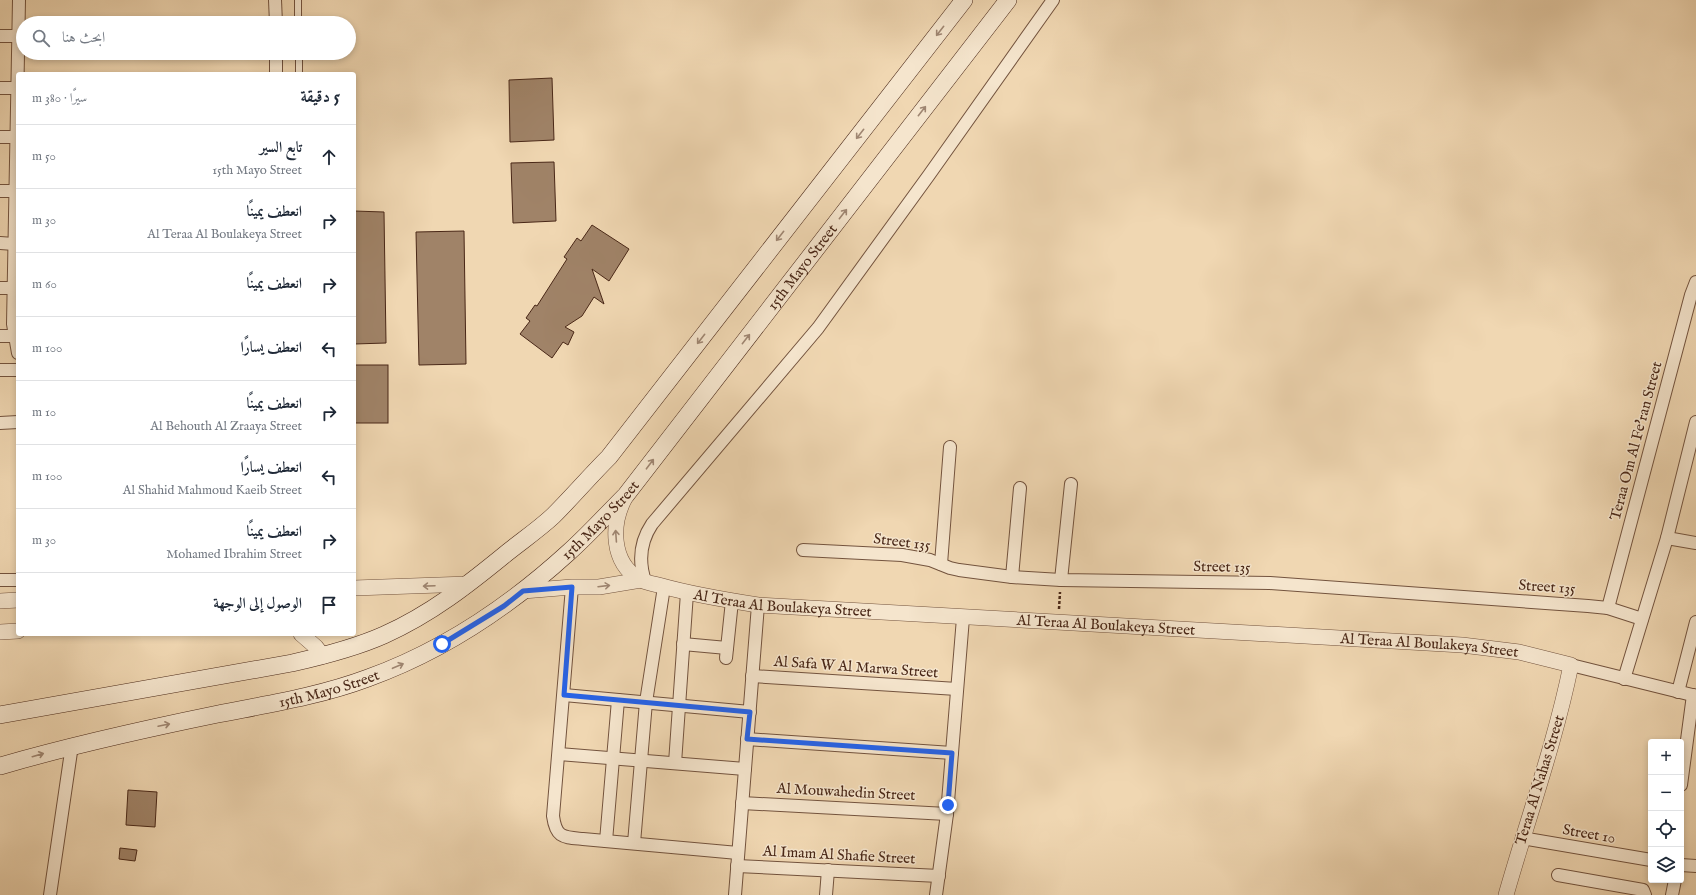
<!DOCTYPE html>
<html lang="ar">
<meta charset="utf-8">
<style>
:root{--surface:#fff;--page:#f2f2f3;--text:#1f2937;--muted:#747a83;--line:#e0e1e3}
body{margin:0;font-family:"IM FELL English",Amiri,serif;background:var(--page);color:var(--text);direction:rtl}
.controls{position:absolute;right:12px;bottom:12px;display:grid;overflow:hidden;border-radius:4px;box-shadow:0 2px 6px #0003}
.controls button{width:36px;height:36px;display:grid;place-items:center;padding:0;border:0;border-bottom:1px solid var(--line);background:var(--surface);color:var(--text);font:20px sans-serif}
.stop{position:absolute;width:12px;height:12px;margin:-9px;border:3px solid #2563eb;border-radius:50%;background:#fff}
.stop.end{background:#2563eb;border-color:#fff;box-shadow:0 1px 4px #0008}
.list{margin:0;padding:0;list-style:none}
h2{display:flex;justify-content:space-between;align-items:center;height:52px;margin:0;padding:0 16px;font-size:17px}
h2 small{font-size:13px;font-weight:400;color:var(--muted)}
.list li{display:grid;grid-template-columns:26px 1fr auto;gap:12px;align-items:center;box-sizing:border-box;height:64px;padding:0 16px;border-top:1px solid var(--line)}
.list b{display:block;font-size:15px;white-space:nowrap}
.list p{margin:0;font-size:13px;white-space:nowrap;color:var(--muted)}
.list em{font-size:13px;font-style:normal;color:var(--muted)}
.icon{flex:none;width:22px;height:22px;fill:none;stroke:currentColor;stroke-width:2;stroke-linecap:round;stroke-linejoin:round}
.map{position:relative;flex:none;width:1696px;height:895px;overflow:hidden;direction:ltr}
.search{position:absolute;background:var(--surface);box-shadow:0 2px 6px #0003;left:16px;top:16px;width:340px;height:44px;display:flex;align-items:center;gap:10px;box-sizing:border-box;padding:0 14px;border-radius:22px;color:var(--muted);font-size:15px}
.panel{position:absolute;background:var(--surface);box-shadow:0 2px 6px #0003;left:16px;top:72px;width:340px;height:564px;border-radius:4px;direction:rtl}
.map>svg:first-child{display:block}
.building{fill:#a08368;stroke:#492717}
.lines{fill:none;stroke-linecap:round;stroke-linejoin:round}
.service-casing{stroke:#73533e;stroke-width:8}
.minor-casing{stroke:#73533e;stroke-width:14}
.tertiary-casing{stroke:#73533e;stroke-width:16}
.secondary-casing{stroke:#492717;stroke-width:18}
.path{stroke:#492717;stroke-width:2.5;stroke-dasharray:3 2;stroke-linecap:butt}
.service{stroke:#f5e5cd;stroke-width:6}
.minor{stroke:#f5e5cd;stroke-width:12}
.tertiary{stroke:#f5e5cd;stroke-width:15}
.secondary{stroke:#f5e5cd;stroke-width:17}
.oneway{stroke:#9f8672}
.route{stroke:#2563eb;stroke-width:5}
.labels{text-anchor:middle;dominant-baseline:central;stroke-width:3;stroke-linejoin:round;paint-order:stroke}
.street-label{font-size:15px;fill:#492717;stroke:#f5e5cd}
</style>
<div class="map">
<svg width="1696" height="895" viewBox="0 0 1696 895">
<rect width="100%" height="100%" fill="#f0d7b2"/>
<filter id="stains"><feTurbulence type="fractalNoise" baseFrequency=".005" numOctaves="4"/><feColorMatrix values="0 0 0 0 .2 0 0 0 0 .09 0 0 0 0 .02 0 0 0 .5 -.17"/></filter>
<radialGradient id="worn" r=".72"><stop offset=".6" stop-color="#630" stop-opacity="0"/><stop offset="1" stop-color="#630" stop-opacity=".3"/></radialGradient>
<g class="building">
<polygon points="552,78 554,140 510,142 509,80"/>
<polygon points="554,162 556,221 513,223 511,163"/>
<polygon points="354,211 384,212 386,343 354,344"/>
<polygon points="592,225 629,249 609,281 592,269 604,304 594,297 582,316 565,327 574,332 568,345 563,342 552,358 520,334 530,321 526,318 535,305 537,306 567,259 564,257 577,238 581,241"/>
<polygon points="464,231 466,364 419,365 416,232"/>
<rect x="354" y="365" width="34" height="58"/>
<polygon points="128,790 157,792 155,827 126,825"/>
<polygon points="120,848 137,850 135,861 119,859"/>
</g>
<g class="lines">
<defs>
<g id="service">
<polyline points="298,0 298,23"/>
<polyline points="299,53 299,74"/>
</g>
<g id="minor">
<polyline points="275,0 276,23"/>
<polyline points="0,36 18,36"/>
<polyline points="276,53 276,74"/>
<polyline points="0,88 17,88"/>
<polyline points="0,137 17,137"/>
<polyline points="0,191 15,191"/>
<polyline points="0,243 14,244"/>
<polyline points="0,288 13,288"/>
<polyline points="0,336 15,336"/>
<polyline points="18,353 13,324 19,0"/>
<polyline points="0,370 18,370"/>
<polyline points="0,423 18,422"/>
<polyline points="1667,538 1696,543"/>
<polyline points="803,550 902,555 930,560 950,568 959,570 1012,577 1061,580 1270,583 1588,606 1608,608 1642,619"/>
<polyline points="941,564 950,447"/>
<polyline points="1012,577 1020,488"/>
<polyline points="0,580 18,580"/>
<polyline points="1061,580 1071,484"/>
<path d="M645 581C638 560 640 542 652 524L818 328 929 175 1053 0"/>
<path d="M572 587 553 816C556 838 563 837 583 839L738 853"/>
<polyline points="1608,608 1691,295 1696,282"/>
<polyline points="683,644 727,648"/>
<polyline points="726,658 732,601"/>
<polyline points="1571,665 1696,696"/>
<polyline points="752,676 957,689"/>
<polyline points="1624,679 1667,538 1696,422"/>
<polyline points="1678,692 1696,622"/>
<polyline points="564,695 750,712"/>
<polyline points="747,739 952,753"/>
<polyline points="559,754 745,769"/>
<polyline points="675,763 687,593"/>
<polyline points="1681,785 1693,695"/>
<polyline points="742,803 947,814"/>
<polyline points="1522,838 1651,860"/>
<polyline points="606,841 618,700"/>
<polyline points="634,843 646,702 664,587"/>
<polyline points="1681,865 1696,866"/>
<polyline points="737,866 939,876"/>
<polyline points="1558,875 1643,890 1645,895"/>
<polyline points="50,895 72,745"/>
<polyline points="735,895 758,605"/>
<polyline points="826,895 828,870"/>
<polyline points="936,895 947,814 963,618"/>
<polyline points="1672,895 1675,880"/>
</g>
<g id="tertiary">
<path id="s1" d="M625 498C611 524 611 562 639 579 646 583 655 584 662 586 694 595 726 600 758 605L1462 645 1519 652 1571 665C1555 743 1528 818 1506 895"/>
<polyline points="354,588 468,584"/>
<polyline points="523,591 572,587 599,587 641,580"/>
<polyline points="0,601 18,600"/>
<polyline points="0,632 18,631"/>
<polyline points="301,634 316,647 323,656"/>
</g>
<g id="secondary">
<path d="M0 715 292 663C323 656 355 648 384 635 431 614 469 584 508 552 523 540 539 529 553 516 572 497 590 476 609 457L964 0"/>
<path id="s2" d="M0 766C72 745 145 729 218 714 269 704 320 696 368 678 443 651 511 605 569 552 589 534 607 514 626 495L1008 0"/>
</g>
</defs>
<use href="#service" class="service-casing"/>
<use href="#minor" class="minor-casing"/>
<use href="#tertiary" class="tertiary-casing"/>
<use href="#secondary" class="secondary-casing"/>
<polyline class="path" points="1059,609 1060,592"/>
<use href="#service" class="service"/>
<use href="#minor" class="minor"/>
<use href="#tertiary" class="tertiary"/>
<use href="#secondary" class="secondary"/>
</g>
<defs><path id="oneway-shaft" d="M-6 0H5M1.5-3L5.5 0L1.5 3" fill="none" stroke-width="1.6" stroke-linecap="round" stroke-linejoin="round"/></defs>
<g class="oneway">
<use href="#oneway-shaft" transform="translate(940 31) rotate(128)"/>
<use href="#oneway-shaft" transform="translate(922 111) rotate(-52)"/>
<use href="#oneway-shaft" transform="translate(860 134) rotate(128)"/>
<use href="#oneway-shaft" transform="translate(843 214) rotate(-52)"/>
<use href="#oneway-shaft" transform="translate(780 236) rotate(128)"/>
<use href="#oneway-shaft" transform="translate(701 339) rotate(128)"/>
<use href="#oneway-shaft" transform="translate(746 339) rotate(-52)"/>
<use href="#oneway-shaft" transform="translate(650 464) rotate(-53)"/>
<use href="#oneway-shaft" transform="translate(616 536) rotate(-94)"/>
<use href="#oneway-shaft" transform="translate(429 586) rotate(178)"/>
<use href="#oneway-shaft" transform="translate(604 586) rotate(-7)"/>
<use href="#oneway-shaft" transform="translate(398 666) rotate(-23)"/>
<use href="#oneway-shaft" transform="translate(164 725) rotate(-12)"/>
<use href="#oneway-shaft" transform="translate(38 755) rotate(-16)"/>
</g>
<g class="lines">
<polyline class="route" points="442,644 504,606 523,591 572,587 564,695 750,712 747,739 952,753 948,805"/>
</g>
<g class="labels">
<g class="street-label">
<text stroke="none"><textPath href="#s2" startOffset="986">15th Mayo Street</textPath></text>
<text transform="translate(1636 441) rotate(-75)">Teraa Om Al Fe'ran Street</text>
<text stroke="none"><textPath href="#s2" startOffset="662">15th Mayo Street</textPath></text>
<text transform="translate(902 542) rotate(7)">Street 135</text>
<text transform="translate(1222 567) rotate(1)">Street 135</text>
<text transform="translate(1547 587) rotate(4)">Street 135</text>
<text stroke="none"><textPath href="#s1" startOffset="237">Al Teraa Al Boulakeya Street</textPath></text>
<text stroke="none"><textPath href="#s1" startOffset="561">Al Teraa Al Boulakeya Street</textPath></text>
<text stroke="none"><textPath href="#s1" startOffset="885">Al Teraa Al Boulakeya Street</textPath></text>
<text transform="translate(856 667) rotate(4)">Al Safa W Al Marwa Street</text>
<text stroke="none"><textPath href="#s2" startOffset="338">15th Mayo Street</textPath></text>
<text transform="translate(1540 780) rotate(-73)">Teraa Al Nahas Street</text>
<text transform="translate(846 792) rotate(3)">Al Mouwahedin Street</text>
<text transform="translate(1589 834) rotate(10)">Street 10</text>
<text transform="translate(839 855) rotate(3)">Al Imam Al Shafie Street</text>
</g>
</g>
<rect width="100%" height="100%" filter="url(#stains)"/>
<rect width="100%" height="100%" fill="url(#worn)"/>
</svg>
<div class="controls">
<button>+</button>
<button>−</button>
<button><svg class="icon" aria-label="locate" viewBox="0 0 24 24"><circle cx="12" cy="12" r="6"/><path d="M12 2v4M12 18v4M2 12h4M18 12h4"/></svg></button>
<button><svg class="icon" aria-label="layers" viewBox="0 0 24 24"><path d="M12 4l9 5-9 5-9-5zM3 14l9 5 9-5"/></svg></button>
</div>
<div class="stop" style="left:442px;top:644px"></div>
<div class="stop end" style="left:948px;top:805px"></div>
<div class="search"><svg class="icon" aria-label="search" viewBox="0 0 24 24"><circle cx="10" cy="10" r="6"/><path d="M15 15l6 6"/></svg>ابحث هنا</div>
<section class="panel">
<h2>5 دقيقة<small>سيرًا · 380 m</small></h2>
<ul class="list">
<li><svg class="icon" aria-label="ahead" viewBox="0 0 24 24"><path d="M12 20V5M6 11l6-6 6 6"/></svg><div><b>تابع السير</b><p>15th Mayo Street</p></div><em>50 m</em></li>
<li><svg class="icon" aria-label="right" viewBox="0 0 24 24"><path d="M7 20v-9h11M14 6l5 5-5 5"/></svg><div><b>انعطف يمينًا</b><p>Al Teraa Al Boulakeya Street</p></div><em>30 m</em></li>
<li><svg class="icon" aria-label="right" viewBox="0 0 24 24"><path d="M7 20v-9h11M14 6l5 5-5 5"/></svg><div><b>انعطف يمينًا</b></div><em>60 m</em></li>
<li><svg class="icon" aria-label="left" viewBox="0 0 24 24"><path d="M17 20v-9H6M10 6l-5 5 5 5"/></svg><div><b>انعطف يسارًا</b></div><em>100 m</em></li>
<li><svg class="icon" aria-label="right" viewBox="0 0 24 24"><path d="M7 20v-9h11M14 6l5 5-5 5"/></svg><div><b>انعطف يمينًا</b><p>Al Behouth Al Zraaya Street</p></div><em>10 m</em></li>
<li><svg class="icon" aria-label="left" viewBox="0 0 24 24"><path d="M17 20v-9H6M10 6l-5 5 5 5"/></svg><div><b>انعطف يسارًا</b><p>Al Shahid Mahmoud Kaeib Street</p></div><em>100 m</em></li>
<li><svg class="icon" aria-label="right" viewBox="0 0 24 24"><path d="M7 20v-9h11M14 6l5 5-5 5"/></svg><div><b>انعطف يمينًا</b><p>Mohamed Ibrahim Street</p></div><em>30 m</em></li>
<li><svg class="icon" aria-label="arrive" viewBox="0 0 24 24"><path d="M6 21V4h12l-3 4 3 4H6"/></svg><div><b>الوصول إلى الوجهة</b></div></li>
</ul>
</section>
</div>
